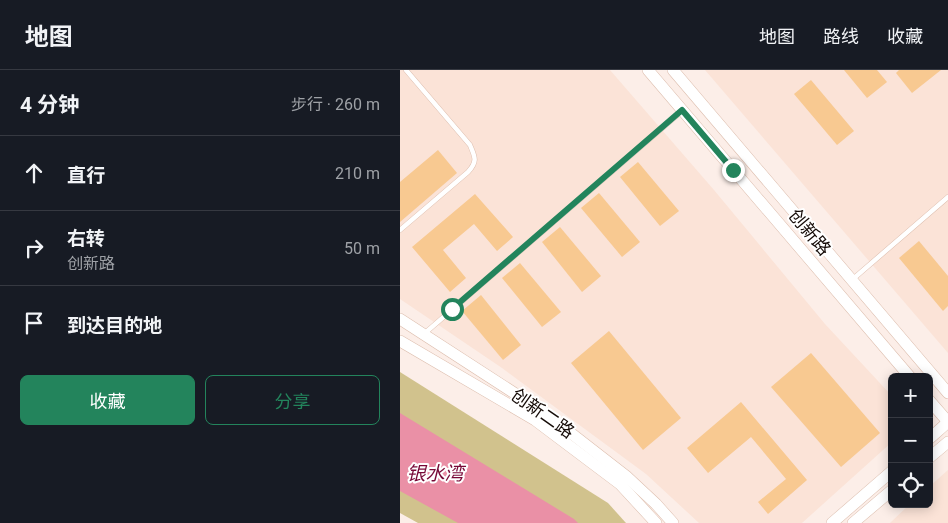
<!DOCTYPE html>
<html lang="zh">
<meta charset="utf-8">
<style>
:root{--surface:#171b24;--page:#20242c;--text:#f1f3f6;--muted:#9ea1a6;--line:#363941;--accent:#23845c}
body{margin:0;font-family:Roboto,"Noto Sans SC",sans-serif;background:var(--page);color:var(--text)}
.controls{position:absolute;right:15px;bottom:15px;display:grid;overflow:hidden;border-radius:8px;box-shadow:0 2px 12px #0003}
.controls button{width:45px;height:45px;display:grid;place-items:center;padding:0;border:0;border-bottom:1px solid var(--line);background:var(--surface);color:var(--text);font:25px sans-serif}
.stop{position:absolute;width:15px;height:15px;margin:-11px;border:4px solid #23845c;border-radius:50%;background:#fff}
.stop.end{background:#23845c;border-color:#fff;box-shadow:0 1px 5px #0008}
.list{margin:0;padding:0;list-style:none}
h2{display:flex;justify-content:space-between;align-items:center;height:65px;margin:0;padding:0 20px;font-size:21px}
h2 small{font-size:16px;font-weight:400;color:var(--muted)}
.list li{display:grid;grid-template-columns:32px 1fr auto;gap:15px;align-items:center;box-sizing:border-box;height:75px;padding:0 20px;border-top:1px solid var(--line)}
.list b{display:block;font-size:19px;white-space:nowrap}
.list p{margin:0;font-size:16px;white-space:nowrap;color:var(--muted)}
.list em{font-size:16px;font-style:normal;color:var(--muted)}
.actions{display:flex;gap:10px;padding:15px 20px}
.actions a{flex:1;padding:11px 0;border:1px solid var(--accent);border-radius:8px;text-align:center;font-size:18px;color:var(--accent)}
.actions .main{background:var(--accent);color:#fff}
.icon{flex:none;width:28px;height:28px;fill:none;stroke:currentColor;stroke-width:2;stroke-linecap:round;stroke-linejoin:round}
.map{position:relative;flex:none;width:548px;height:453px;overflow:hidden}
header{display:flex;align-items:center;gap:30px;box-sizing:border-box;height:70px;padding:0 25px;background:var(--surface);border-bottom:1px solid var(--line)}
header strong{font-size:24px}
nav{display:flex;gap:28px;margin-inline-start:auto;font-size:18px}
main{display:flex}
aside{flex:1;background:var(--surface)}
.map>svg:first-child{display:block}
.built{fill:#fbe3d7}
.green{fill:#d1c28d}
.water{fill:#ea90a6}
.building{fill:#f8c991}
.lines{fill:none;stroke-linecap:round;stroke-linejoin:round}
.lane-casing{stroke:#ddbeae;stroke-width:5.5}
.secondary-casing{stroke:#ddbeae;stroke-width:12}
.lane{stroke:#fff;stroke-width:4.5}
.secondary{stroke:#fff;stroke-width:11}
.route{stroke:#23845c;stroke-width:6}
.labels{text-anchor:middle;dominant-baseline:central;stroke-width:4;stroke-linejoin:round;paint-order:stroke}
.street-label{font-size:18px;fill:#140a06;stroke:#fff}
.water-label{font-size:19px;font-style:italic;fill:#770937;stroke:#fff}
</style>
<header>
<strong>地图</strong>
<nav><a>地图</a><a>路线</a><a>收藏</a></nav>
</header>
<main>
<aside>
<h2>4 分钟<small>步行 · 260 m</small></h2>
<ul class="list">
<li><svg class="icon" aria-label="ahead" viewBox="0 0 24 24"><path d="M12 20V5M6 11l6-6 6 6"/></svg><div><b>直行</b></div><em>210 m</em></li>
<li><svg class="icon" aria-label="right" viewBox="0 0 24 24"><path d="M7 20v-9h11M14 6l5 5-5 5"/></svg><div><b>右转</b><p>创新路</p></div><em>50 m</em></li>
<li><svg class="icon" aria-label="arrive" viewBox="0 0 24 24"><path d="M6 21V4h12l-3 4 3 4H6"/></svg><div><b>到达目的地</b></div></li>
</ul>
<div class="actions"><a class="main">收藏</a><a>分享</a></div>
</aside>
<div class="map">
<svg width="548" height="453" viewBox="0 0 548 453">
<rect width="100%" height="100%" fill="#fceee8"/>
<g class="built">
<polygon points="0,0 210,0 314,120 425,254 492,326 492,372 402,453 299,453 246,404 102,298 0,229"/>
<polygon points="305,0 548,0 548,283"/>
<polygon points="548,400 548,453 490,453 510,434 529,434 529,417"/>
</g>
<polygon class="green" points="0,302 208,433 226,453 18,453 0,443"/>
<polygon class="water" points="0,343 174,449 178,453 58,453 0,421"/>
<g class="building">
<polygon points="444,0 477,0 487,12 467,28"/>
<polygon points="499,0 541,0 512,23 496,3"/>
<polygon points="411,10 454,61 437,75 394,24"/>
<polygon points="38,80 57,103 0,152 0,112"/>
<polygon points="238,92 279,141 260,156 220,107"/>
<polygon points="199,123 240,172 222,187 181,138"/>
<polygon points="75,124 113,167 97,181 74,154 43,180 66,208 50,222 12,177"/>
<polygon points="160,157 201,206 182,222 142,172"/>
<polygon points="519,171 548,206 548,236 543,241 499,188"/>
<polygon points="120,193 161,242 142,257 102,208"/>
<polygon points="81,225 121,275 103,290 62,241"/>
<polygon points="209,261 281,348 243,380 171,293"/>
<polygon points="411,283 480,363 441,397 371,317"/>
<polygon points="341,332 407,410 368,444 358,432 386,409 351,367 308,403 287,378"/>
</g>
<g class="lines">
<defs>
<g id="lane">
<path d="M0 160 68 102C78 91 75 87 70 75L6 0"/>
<polyline points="453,209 548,127"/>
<polyline points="25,263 282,41"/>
</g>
<g id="secondary">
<polyline points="248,0 510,307"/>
<polyline points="273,0 548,323"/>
<polyline points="0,249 145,343 226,406 256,434 273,453"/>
<polyline points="0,271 135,350 220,414 256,453"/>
<polyline points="529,330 548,352"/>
<polyline points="529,369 548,352"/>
<polyline points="529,388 548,372"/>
<polyline points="432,453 492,401"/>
<polyline points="453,453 492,420"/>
</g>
</defs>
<use href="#lane" class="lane-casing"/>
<use href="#secondary" class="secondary-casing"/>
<use href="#lane" class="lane"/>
<use href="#secondary" class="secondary"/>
</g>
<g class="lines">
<polyline class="route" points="52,239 282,40 333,100"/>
</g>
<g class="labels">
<g class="street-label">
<text transform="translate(410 162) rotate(50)">创新路</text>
<text transform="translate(143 343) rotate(35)">创新二路</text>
</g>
<g class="water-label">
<text x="35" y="403">银水湾</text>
</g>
</g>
</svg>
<div class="controls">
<button>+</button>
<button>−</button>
<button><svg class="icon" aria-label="locate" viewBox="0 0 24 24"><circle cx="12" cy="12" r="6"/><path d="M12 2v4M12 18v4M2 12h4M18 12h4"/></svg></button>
</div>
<div class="stop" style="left:52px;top:239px"></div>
<div class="stop end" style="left:333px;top:100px"></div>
</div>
</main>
